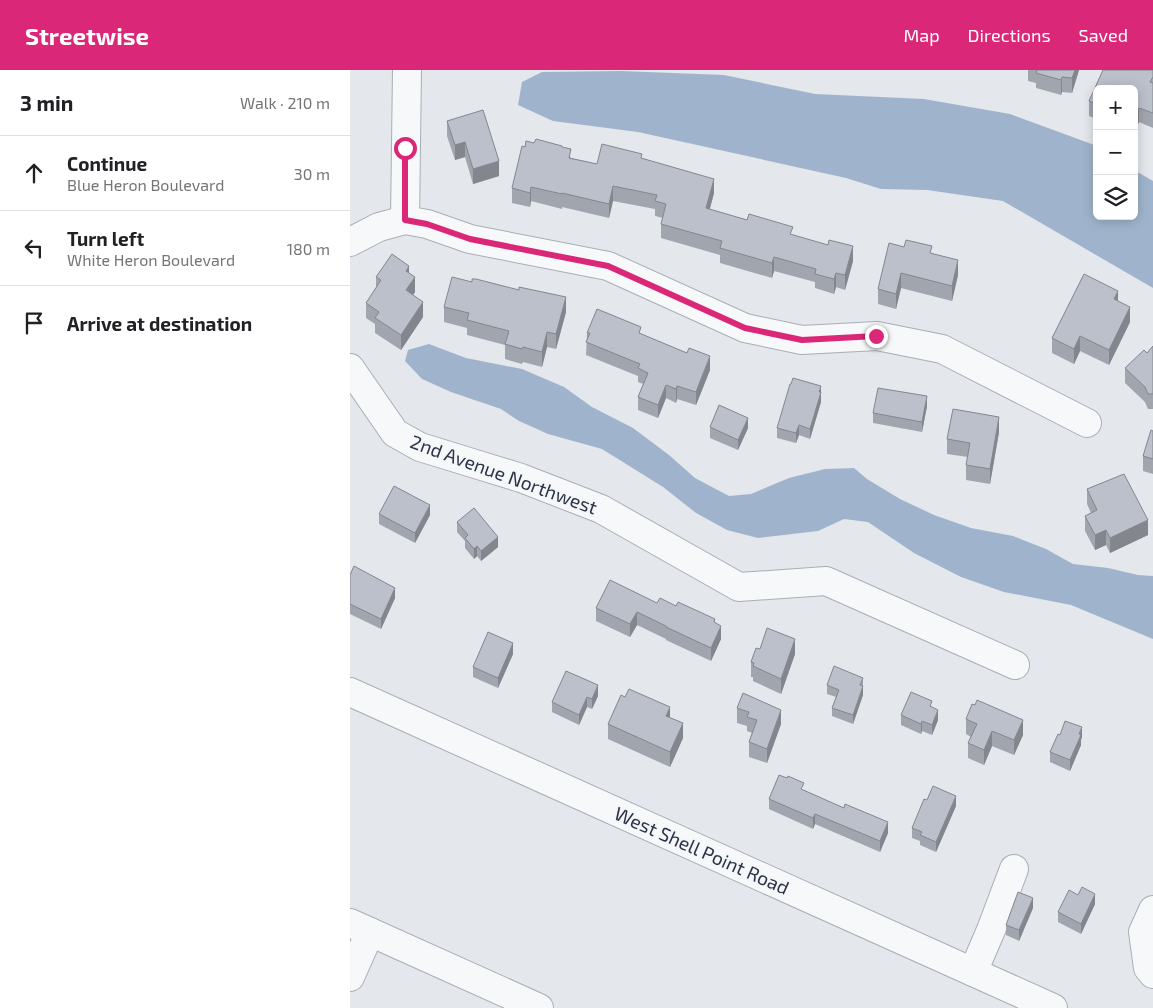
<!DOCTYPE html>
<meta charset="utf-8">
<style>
:root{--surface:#fff;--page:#f6f6f6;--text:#202124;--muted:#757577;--line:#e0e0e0;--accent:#db2777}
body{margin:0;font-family:"Exo 2",sans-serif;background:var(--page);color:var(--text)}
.controls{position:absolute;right:15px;top:15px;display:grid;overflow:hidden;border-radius:8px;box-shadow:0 2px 12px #0003}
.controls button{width:45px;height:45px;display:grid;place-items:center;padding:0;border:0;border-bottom:1px solid var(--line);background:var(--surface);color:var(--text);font:25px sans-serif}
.stop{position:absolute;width:15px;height:15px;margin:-11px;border:4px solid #db2777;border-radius:50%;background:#fff}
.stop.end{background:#db2777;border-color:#fff;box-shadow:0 1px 5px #0008}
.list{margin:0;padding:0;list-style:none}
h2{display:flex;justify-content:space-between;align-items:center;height:65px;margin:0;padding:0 20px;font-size:21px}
h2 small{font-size:16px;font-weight:400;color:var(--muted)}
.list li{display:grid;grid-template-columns:32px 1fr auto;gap:15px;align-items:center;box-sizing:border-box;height:75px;padding:0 20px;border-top:1px solid var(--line)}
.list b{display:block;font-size:19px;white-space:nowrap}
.list p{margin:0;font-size:16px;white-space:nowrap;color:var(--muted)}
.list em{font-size:16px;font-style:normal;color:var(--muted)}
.icon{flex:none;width:28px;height:28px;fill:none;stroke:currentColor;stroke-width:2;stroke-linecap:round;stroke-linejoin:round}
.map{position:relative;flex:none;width:803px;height:938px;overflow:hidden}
header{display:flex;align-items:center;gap:30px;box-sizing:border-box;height:70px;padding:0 25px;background:var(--accent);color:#fff}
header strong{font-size:24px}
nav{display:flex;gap:28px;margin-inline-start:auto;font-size:18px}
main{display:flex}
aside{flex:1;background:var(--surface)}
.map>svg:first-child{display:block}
.water{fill:#9fb4cc}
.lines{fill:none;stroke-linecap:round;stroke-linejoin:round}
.minor-casing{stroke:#a9aeb7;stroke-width:30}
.minor{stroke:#f7f8fa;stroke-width:28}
.wall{fill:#a1a5ae}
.shaded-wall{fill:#83868d}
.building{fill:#bbc0ca;stroke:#83868d}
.route{stroke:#db2777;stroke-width:6}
.labels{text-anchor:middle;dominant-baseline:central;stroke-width:4;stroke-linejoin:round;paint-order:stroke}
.street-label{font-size:19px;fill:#2b3445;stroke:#f4f6f9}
</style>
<header>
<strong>Streetwise</strong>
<nav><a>Map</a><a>Directions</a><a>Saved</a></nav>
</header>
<main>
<aside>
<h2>3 min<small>Walk · 210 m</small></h2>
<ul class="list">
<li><svg class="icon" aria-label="ahead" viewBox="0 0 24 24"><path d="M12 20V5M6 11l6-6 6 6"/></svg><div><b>Continue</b><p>Blue Heron Boulevard</p></div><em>30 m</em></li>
<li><svg class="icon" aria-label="left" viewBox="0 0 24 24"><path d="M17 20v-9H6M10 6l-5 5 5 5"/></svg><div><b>Turn left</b><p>White Heron Boulevard</p></div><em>180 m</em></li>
<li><svg class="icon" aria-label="arrive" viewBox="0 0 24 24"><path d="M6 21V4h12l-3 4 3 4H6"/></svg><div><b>Arrive at destination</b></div></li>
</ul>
</aside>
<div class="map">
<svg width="803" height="938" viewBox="0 0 803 938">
<rect width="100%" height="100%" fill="#e4e7ec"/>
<g class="water">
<polygon points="271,1 374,5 465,24 574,29 660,44 747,76 747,146 784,146 784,100 803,111 803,218 653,131 577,120 531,119 496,108 288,62 203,51 168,35 172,12 192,2"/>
<polygon points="79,274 116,288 172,299 214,317 242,337 283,358 319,385 345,408 379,426 401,424 439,408 475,399 504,398 517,409 550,429 584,445 621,458 663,466 696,479 723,494 758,498 788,505 803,506 803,569 721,535 654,522 611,507 564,483 518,452 494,449 468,461 408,468 377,460 346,443 313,417 252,379 198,364 169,351 151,339 101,322 72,309 55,291 58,280"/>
</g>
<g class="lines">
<defs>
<g id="minor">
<polyline points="55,150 57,0"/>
<polyline points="0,172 29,157 55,150 77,154 120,169 258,196 395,258 452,270 527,266 592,279 737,353"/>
<polyline points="0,298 45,363 70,377 171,408 251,439 389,517 476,511 665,595"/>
<polyline points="0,622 703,938"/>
<polyline points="803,840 793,862 798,898 803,904"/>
<polyline points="0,853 189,938"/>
<polyline points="623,902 641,860 664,799"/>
<polyline points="0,907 20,862"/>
</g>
</defs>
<use href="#minor" class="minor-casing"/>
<use href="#minor" class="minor"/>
</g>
<g class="wall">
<polygon points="678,0 729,0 722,23 712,22 711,25 686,18 686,13 678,11"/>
<polygon points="753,0 803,0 803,58 789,52 784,64 784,19 747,19 747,49 739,46 739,31"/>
<polygon points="97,51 149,106 123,114 115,87 105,90 97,66"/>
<polygon points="184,73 212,77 221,88 247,94 292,88 364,123 360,139 443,165 503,191 495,220 486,217 484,224 465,218 465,212 424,201 422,208 370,193 370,185 311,168 311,154 313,148 305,146 305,139 263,131 259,148 212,137 212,139 181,131 180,137 162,133 162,118 175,77"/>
<polygon points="582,183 608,205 602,231 551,218 546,239 528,234 528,219"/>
<polygon points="59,203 65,222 63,225 73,247 51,280 25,263 25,254 16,248 16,233 26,218 26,207"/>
<polygon points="768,231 780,252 759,295 730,281 724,294 702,283 702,268"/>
<polygon points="94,237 216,242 206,279 197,277 192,297 173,292 172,294 155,289 155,275 117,265 117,258 94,252"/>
<polygon points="237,263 291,264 360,300 346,335 327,329 326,333 316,328 308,348 288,340 288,327 293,314 288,312 288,306 236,285"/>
<polygon points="803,276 803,339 798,339 795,332 775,313 775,298 797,283"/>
<polygon points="471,332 460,369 449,365 446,373 427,368 427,358"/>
<polygon points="577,336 572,362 523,353 523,343"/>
<polygon points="360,357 398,358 388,380 360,368"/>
<polygon points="803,361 803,404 793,401 793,386"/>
<polygon points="649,362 640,414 616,410 616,395 618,387 597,384 597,369"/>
<polygon points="737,419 798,465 760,483 756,475 745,480 735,461 735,446 741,443 737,434"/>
<polygon points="29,444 80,445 65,473 29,454"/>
<polygon points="107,452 148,477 131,491 127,486 124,489 115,478 115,471 107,462"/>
<polygon points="0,505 45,528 31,559 0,544"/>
<polygon points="307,533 365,552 371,569 361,591 316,570 316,569 287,555 280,567 246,551 246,538"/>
<polygon points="410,579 445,584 431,624 403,611 403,607 401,607 401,592"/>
<polygon points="163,584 148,618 123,607 123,597"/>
<polygon points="513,608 513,625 503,654 482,646 482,638 486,627 477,624 477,615"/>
<polygon points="248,626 242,639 237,637 229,655 202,642 202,632"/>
<polygon points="582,637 588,650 582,665 572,661 571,664 551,655 551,645"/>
<polygon points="387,638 431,654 417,693 399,687 399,672 402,663 397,661 397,656 387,653"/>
<polygon points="320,648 333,668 320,697 258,669 258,654"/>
<polygon points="616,649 673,665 664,685 642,676 634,695 618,688 618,673 621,667 616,664"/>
<polygon points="710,665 732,667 731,670 731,675 720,701 700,692 700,682"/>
<polygon points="454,720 538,763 530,782 465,754 463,759 419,739 419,729"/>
<polygon points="606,736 586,782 570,775 570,771 562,768 562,758"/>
<polygon points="728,825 745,834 731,864 708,852 708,842"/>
<polygon points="683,838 669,871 656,865 656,855"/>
</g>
<g class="shaded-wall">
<polygon points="725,0 729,0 722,23 722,8"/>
<polygon points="712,7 712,22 711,25 711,10"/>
<polygon points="789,38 789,52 784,64 784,49"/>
<polygon points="115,72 115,87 105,90 105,75"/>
<polygon points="149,91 149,106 123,114 123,99"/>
<polygon points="364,109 364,123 356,152 356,138"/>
<polygon points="263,116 263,131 259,148 259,134"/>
<polygon points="181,117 181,131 180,137 180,123"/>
<polygon points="503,176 503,191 495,220 495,205"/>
<polygon points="424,187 424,201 422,208 422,193"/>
<polygon points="608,190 608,205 602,231 602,216"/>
<polygon points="59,196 59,211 56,201"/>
<polygon points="486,203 486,217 484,224 484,209"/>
<polygon points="551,203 551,218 546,239 546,224"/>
<polygon points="65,207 65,222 56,235 56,220"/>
<polygon points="768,221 768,236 764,229"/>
<polygon points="216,227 216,242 206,279 206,264"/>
<polygon points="73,232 73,247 51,280 51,265"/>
<polygon points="780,237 780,252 759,295 759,280"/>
<polygon points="197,262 197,277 192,297 192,282"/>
<polygon points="730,266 730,281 724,294 724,279"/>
<polygon points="360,286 360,300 346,335 346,322"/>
<polygon points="316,315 316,328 308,348 308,335"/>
<polygon points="327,316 327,329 326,333 326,319"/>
<polygon points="471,316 471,332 460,369 460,359"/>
<polygon points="577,326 577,336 572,362 572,352"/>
<polygon points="649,347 649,362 640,414 640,399"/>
<polygon points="398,348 398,358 388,380 388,370"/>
<polygon points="449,355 449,365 446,373 446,363"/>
<polygon points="80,435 80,445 65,473 65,463"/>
<polygon points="798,450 798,465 760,483 760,468"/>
<polygon points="756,460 756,475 745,480 745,465"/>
<polygon points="148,467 148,477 131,491 131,481"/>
<polygon points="127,476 127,486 124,489 124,479"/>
<polygon points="45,518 45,528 31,559 31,549"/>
<polygon points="287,542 287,555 280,567 280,554"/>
<polygon points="371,556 371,569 361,591 361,578"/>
<polygon points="445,569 445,584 431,624 431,609"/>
<polygon points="163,573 163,584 148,618 148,608"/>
<polygon points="248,615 248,626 242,639 242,629"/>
<polygon points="513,616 513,625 503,654 503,645"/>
<polygon points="237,627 237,637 229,655 229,645"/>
<polygon points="320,637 320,652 316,646"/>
<polygon points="431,640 431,654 417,693 417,679"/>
<polygon points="588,640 588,650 582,665 582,655"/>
<polygon points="673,650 673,665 664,685 664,670"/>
<polygon points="572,651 572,661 571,664 571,654"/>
<polygon points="333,653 333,668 320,697 320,682"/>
<polygon points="732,657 732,667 731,670 731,675 720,701 720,690"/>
<polygon points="642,661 642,676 634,695 634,680"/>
<polygon points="606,726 606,736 586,782 586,772"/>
<polygon points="465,744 465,754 463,759 463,748"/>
<polygon points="538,752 538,763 530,782 530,771"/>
<polygon points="745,824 745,834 731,864 731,854"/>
<polygon points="683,828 683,838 669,871 669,860"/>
</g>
<g class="building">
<polygon points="687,0 725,0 722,8 712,7 711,10 686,3"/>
<polygon points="753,0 803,0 803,7 800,12 803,13 803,43 789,38 784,49 784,19 747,19 747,34 739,31"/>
<polygon points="133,40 149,91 123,99 115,72 105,75 97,51"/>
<polygon points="186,69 212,76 212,77 221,79 219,88 247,94 252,74 292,84 291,88 364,109 356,138 397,150 399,144 443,157 440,164 478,175 479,170 503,176 495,205 486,203 484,209 465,204 466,199 424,187 422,193 370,178 372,171 311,154 316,134 305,131 307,125 263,116 259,134 212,123 212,124 181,117 180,123 162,118 172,76 175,77 176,71 184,73"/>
<polygon points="556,170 582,176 580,183 608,190 602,216 551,203 546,224 528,219 539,173 554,177"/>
<polygon points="42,184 59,196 56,201 65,207 56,220 73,232 51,265 25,248 29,242 16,233 31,210 26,207"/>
<polygon points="734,204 768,221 764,229 780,237 759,280 730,266 724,279 702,268"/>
<polygon points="102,207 122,212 122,209 126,209 169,220 169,217 216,227 206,264 197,262 192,282 173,277 172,279 155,274 159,261 117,250 119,243 94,237"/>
<polygon points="247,239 291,257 289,263 337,283 339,278 360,286 346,322 327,316 326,319 316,315 308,335 288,327 298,303 288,298 290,294 236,272 240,263 237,263"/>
<polygon points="803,276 803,324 798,324 795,317 775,298 794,280 797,283"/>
<polygon points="443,308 471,316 469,322 471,322 460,359 449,355 446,363 427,358 440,314 441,314"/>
<polygon points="528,318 577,326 572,352 523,343"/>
<polygon points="369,335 398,348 388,370 360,357"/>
<polygon points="603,339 649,347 640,399 616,395 620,373 597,369"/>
<polygon points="801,360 803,361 803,389 793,386"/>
<polygon points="774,404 798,450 760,468 756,460 745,465 735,446 747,440 737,419"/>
<polygon points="44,416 80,435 65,463 29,444"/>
<polygon points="124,438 148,467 131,481 127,476 124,479 115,468 118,465 107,452"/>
<polygon points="4,496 45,518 31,549 0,534 0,505"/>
<polygon points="260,510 307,533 310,528 326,536 328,532 365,549 364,552 371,556 361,578 316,557 316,556 287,542 280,554 246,538"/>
<polygon points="417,558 445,569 431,609 403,596 404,593 401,592 406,578 410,579"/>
<polygon points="138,562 163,573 148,608 123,597"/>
<polygon points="484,596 513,608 510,615 513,616 503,645 482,638 489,620 477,615"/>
<polygon points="216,601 248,615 242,629 237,627 229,645 202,632"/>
<polygon points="279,619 320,637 316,646 333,653 320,682 258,654 271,625 275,627"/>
<polygon points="561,622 582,631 580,636 588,640 582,655 572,651 571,654 551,645"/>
<polygon points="393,623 431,640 417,679 399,672 407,650 397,647 399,642 387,638"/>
<polygon points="627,630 673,650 664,670 642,661 634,680 618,673 627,654 616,649 622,634 625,635"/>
<polygon points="715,651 732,657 729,664 731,665 720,690 700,682 708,664 710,665"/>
<polygon points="429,705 437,708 438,706 454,713 451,719 494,738 495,734 538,752 530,771 465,744 463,748 419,729"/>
<polygon points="583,716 606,726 586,772 570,765 572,762 562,758 574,729 577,730"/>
<polygon points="732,817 745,824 731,854 708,842 719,820 728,825"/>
<polygon points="668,822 683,828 669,860 656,855"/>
</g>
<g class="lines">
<polyline class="route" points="55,78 55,150 77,154 120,169 258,196 395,258 452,270 526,266"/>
</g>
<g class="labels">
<g class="street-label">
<text transform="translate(154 404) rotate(20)">2nd Avenue Northwest</text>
<text transform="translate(352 780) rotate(24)">West Shell Point Road</text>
</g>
</g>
</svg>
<div class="controls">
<button>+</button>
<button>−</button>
<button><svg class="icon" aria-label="layers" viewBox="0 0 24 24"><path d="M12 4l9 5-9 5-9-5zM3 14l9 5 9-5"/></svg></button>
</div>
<div class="stop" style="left:55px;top:78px"></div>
<div class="stop end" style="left:526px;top:266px"></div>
</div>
</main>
